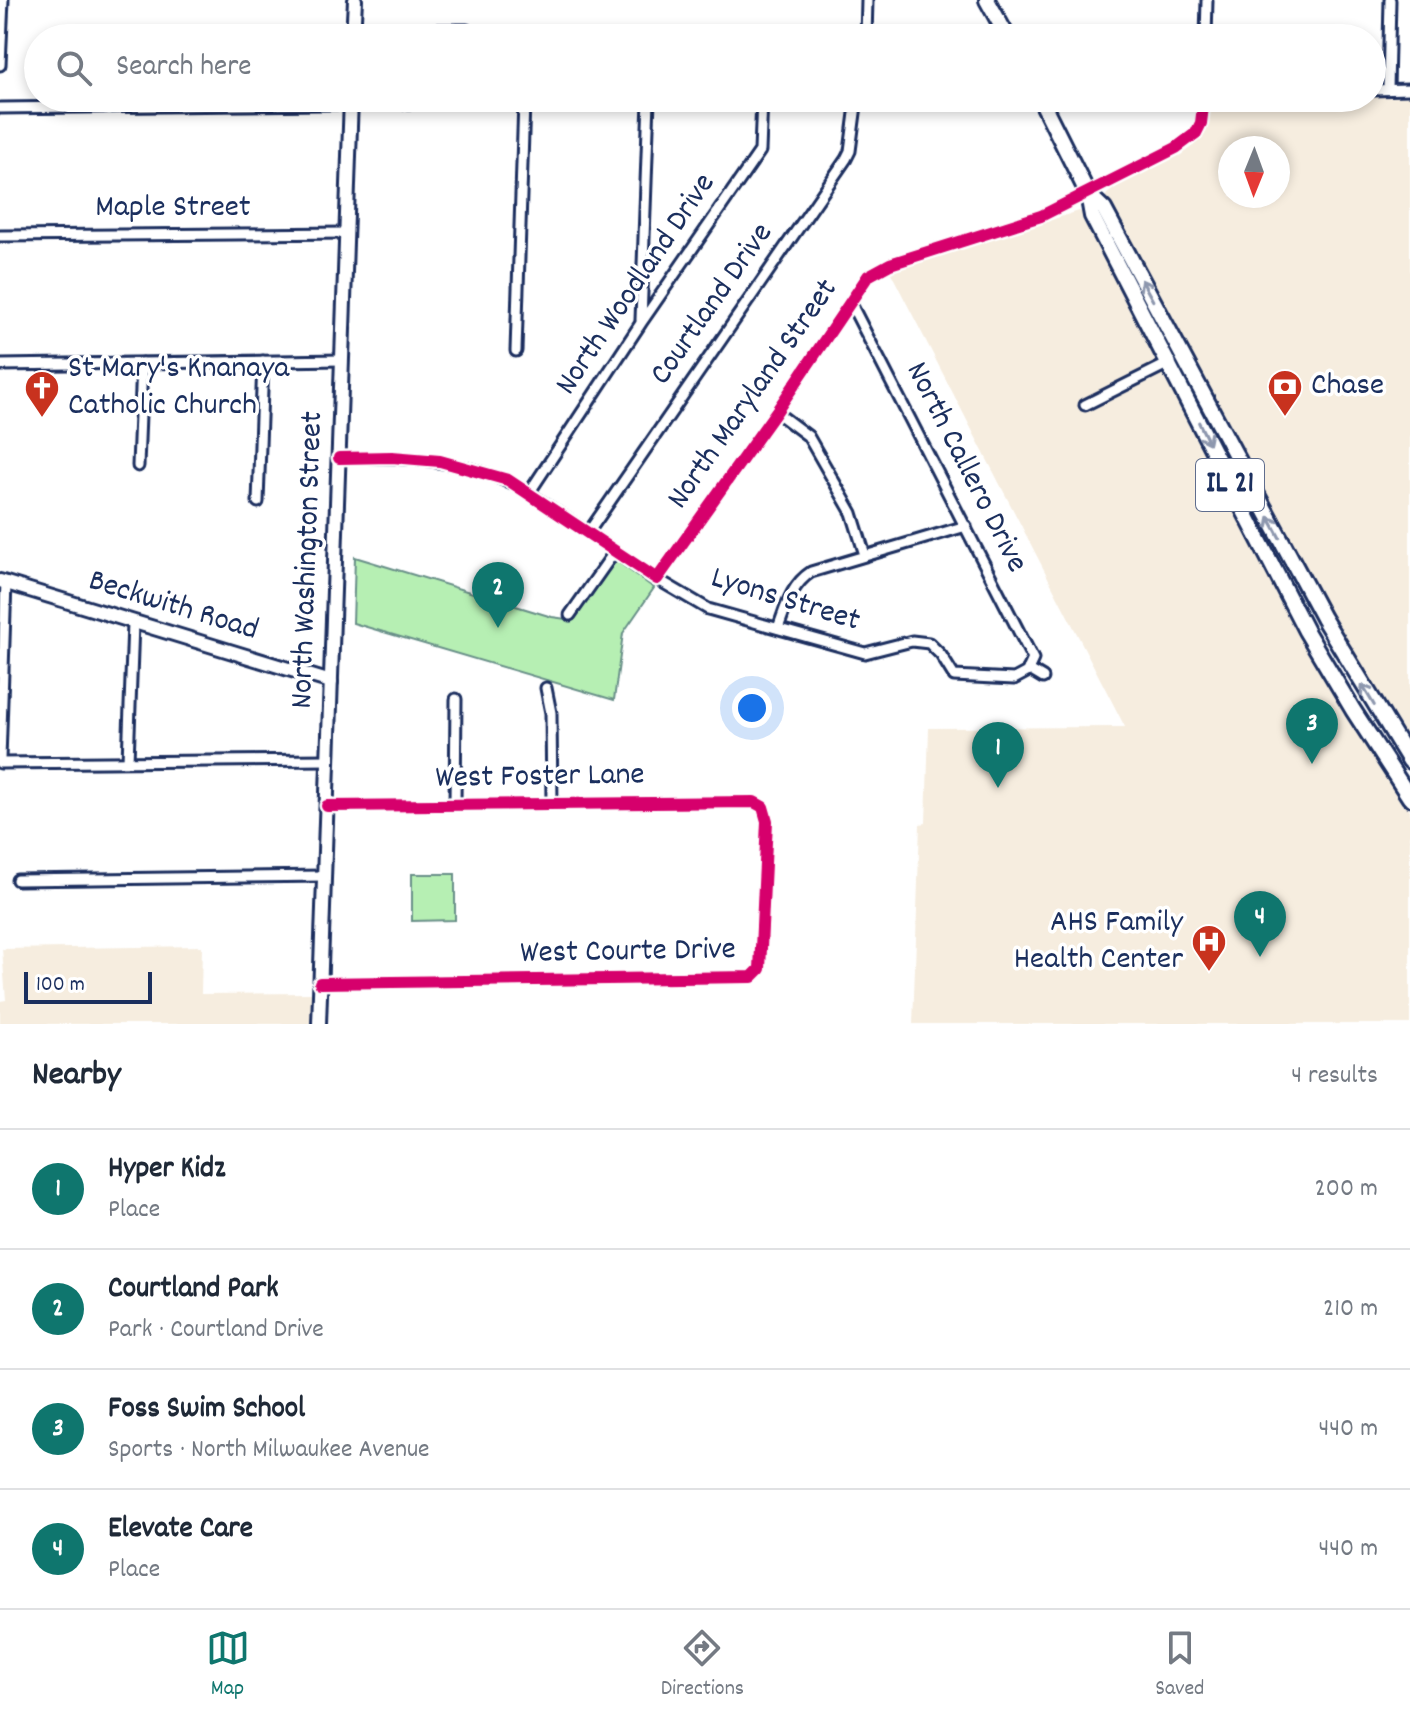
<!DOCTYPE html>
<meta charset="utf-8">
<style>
:root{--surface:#fff;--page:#f2f2f3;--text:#1f2937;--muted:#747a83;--line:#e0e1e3;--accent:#0f766e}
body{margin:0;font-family:Dekko,sans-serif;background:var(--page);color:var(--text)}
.compass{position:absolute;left:1218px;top:136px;width:72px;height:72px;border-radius:50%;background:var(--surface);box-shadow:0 4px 12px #0003;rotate:181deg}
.scale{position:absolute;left:24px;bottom:20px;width:128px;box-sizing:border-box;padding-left:8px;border:4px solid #1b2f5e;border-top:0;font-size:22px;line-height:28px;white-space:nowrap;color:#1b2f5e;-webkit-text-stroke:6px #fff;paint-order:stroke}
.you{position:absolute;left:752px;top:708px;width:28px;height:28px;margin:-20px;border:6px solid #fff;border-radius:50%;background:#1a73e8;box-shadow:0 0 0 12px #1a73e833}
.badge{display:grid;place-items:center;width:52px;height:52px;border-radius:50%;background:var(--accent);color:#fff;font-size:26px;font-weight:700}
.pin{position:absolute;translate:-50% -66px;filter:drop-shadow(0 2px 4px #0008)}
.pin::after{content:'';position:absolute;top:42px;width:28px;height:24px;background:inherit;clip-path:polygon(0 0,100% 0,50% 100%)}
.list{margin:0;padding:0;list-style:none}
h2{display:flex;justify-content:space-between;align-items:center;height:104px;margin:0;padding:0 32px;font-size:34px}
h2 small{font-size:26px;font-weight:400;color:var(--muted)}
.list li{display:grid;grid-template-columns:52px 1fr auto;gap:24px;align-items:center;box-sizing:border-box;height:120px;padding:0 32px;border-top:2px solid var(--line)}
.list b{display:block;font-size:30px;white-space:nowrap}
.list p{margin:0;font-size:26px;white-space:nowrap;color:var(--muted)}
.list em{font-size:26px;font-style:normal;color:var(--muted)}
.icon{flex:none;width:44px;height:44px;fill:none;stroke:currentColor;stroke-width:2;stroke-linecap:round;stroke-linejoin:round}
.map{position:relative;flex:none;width:1410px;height:1024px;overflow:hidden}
.search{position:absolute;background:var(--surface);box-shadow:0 4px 12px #0003;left:24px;right:24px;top:24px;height:88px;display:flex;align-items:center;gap:20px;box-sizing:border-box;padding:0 28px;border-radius:44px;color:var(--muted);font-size:30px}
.sheet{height:584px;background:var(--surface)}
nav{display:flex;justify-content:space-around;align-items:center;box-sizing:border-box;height:112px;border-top:2px solid var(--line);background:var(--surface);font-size:22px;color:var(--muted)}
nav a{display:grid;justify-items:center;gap:4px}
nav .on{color:var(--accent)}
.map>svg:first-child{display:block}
.built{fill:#f6eddf;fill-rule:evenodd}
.green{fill:#b6efb3;stroke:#688f88;stroke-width:2}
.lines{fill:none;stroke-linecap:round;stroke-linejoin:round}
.street-casing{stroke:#1b2f5e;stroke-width:15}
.secondary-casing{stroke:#1b2f5e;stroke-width:18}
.primary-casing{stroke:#1b2f5e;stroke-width:20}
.street{stroke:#fff;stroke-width:9}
.secondary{stroke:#fff;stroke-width:12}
.primary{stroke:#fff;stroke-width:14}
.cycleway-casing{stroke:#fff;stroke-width:17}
.cycleway{stroke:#d6006c;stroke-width:12}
.oneway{stroke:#8d97ae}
.labels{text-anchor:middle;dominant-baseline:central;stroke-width:7;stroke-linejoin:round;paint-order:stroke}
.shield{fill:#fff;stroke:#5f6d8e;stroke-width:2}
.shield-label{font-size:30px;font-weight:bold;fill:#1b2f5e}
.street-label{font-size:32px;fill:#1b2f5e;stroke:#fff}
.poi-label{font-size:32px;fill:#1b2f5e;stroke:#fff;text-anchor:start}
</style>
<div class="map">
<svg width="1410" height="1024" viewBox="0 0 1410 1024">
<rect width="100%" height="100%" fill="#fff"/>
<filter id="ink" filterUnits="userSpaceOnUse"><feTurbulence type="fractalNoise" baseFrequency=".0125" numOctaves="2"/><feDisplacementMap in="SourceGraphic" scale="16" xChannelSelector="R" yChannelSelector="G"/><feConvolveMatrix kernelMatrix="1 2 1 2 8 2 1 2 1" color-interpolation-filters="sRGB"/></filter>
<g filter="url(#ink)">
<g class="built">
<path d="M1410 96V749L1364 676 1234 442 1215 398 1180 340 1105 198 1107 194 1122 183 1193 146 1205 134 1211 106 1219 100ZM1230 148H1278V196H1230Z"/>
<polygon points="1079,211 1086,213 1141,319 1211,464 1300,635 1351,720 1410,810 1410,1024 913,1024 920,824 926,823 929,728 1125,727 890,271"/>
<polygon points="202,946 201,994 312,993 311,1024 0,1024 0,1001 6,1000 2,949"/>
</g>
<g class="green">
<polygon points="355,557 552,617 573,620 615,560 654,588 623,633 614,700 353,623"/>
<polygon points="412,874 455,874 455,920 412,921"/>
</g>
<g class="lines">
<defs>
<g id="street">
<polyline points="426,30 467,30"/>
<polyline points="866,38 867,0"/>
<polyline points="1206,38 1207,0"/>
<polyline points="0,65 3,0"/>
<polyline points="1388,89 1390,0"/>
<polyline points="1372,90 1410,89"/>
<polyline points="0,108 788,98"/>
<polyline points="0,236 347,233"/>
<polyline points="641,320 649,100"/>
<polyline points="516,351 524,101"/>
<polyline points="0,365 342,360"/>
<polyline points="1085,405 1171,362"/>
<polyline points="776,412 808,436 852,513 865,555"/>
<path d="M339 458C406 457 470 458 529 493L657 579 708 609 865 653 912 641 929 643 941 655 954 676 1014 679 1027 672 1033 659 850 302"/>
<polyline points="138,466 142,363"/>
<polyline points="529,493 641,323 760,151 762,98"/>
<polyline points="258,502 263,361"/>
<polyline points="588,533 846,159 850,151 857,98"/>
<polyline points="657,579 776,412 868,276 890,264 1041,216 1176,148 1196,133 1201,123 1204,98"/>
<polyline points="570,615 615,551"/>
<path d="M778 628C786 607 791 585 811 572L966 526"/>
<polyline points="1028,669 1043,678"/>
<polyline points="546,688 551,713 552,804"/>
<polyline points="0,759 6,582"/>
<polyline points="128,761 133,623"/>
<polyline points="0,763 328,760"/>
<polyline points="455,805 456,699"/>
<polyline points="17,880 324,876"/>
<polyline points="320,983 752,977 760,969 767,821 763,807 754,802 327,806"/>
</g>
<g id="secondary">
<polyline points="353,38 355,0"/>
<polyline points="0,581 331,682"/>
<polyline points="319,1024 351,98"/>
</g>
<g id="primary">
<polyline points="987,0 1008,38"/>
<polyline points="1040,98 1088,194 1092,216 1306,631 1353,710 1410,798"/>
<polyline points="1088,194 1104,209 1323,618 1410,761"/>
</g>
</defs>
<use href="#street" class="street-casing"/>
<use href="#secondary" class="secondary-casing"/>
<use href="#primary" class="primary-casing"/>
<use href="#street" class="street"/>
<use href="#secondary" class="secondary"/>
<use href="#primary" class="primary"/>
<defs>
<g id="cycleway">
<polyline points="339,458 392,457 440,461 508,480 657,579 776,412 868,276 890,264 1041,216 1176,148 1196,133 1201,123 1204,98"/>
<polyline points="320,983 752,977 760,969 767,821 763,807 754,802 327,806"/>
</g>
</defs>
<use href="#cycleway" class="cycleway-casing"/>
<use href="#cycleway" class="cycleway"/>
</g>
<defs><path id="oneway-shaft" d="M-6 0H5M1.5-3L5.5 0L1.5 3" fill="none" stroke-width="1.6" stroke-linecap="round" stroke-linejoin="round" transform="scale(2)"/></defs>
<g class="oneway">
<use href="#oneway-shaft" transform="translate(1147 290) rotate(-119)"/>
<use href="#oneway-shaft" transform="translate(1204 433) rotate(64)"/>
<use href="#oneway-shaft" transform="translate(1274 527) rotate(-118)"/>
<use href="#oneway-shaft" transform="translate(1368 695) rotate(-121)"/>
</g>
</g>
<defs>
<symbol id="bank-pin" viewBox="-11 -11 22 30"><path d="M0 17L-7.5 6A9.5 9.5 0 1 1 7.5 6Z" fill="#c8321e" stroke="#fff"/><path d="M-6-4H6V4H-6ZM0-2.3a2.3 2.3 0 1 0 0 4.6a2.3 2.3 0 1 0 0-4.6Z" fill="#fff"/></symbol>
<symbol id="church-pin" viewBox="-11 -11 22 30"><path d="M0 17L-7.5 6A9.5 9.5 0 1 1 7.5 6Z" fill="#c8321e" stroke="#fff"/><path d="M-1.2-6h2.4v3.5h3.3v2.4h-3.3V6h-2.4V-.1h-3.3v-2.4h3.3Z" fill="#fff"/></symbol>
<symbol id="hospital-pin" viewBox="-11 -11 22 30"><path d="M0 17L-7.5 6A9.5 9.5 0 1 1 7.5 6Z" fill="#c8321e" stroke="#fff"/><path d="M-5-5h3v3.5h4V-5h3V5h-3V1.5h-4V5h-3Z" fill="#fff"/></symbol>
</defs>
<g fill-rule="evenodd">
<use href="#bank-pin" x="1265" y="367" width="40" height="54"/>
<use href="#church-pin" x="22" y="368" width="40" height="54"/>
<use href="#hospital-pin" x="1189" y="922" width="40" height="54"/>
</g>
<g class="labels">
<rect class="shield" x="1196" y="459" width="68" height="52" rx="6"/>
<g class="shield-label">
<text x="1230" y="485">IL 21</text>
</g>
<g class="street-label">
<text x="173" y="209">Maple Street</text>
<text transform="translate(637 285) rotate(-56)">North Woodland Drive</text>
<text transform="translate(713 305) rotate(-55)">Courtland Drive</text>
<text transform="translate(754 395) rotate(-55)">North Maryland Street</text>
<text transform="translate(965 468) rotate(63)">North Callero Drive</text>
<text transform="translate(309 560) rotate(-88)">North Washington Street</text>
<text transform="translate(785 601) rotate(17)">Lyons Street</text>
<text transform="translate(173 607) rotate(17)">Beckwith Road</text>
<text transform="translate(540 778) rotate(-1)">West Foster Lane</text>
<text transform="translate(628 953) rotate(-1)">West Courte Drive</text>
</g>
<g class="poi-label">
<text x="68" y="370">St Mary's Knanaya<tspan x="68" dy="37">Catholic Church</tspan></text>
<text x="1311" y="387">Chase</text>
<text x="1183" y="924" text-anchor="end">AHS Family<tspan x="1183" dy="37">Health Center</tspan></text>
</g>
</g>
</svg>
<svg class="compass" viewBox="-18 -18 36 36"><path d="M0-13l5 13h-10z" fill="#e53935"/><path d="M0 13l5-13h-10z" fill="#747a83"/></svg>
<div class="scale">100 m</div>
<div class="you"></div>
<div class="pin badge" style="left:998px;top:788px">1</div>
<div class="pin badge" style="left:498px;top:628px">2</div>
<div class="pin badge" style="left:1312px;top:764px">3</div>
<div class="pin badge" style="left:1260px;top:957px">4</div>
<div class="search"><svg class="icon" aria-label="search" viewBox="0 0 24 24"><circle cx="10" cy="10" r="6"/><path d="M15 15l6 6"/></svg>Search here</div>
</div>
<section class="sheet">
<h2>Nearby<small>4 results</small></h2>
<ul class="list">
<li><span class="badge">1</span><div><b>Hyper Kidz</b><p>Place</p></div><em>200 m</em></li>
<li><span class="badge">2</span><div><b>Courtland Park</b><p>Park · Courtland Drive</p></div><em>210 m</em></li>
<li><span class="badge">3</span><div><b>Foss Swim School</b><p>Sports · North Milwaukee Avenue</p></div><em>440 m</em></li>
<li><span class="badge">4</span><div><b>Elevate Care</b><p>Place</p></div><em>440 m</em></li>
</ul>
</section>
<nav>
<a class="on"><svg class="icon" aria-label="map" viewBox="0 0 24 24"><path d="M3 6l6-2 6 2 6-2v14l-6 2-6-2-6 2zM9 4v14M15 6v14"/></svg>Map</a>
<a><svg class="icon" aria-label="directions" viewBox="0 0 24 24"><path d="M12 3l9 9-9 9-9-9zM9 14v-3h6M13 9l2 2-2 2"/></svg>Directions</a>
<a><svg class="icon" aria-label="saved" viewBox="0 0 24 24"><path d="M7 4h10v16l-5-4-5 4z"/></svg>Saved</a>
</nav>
